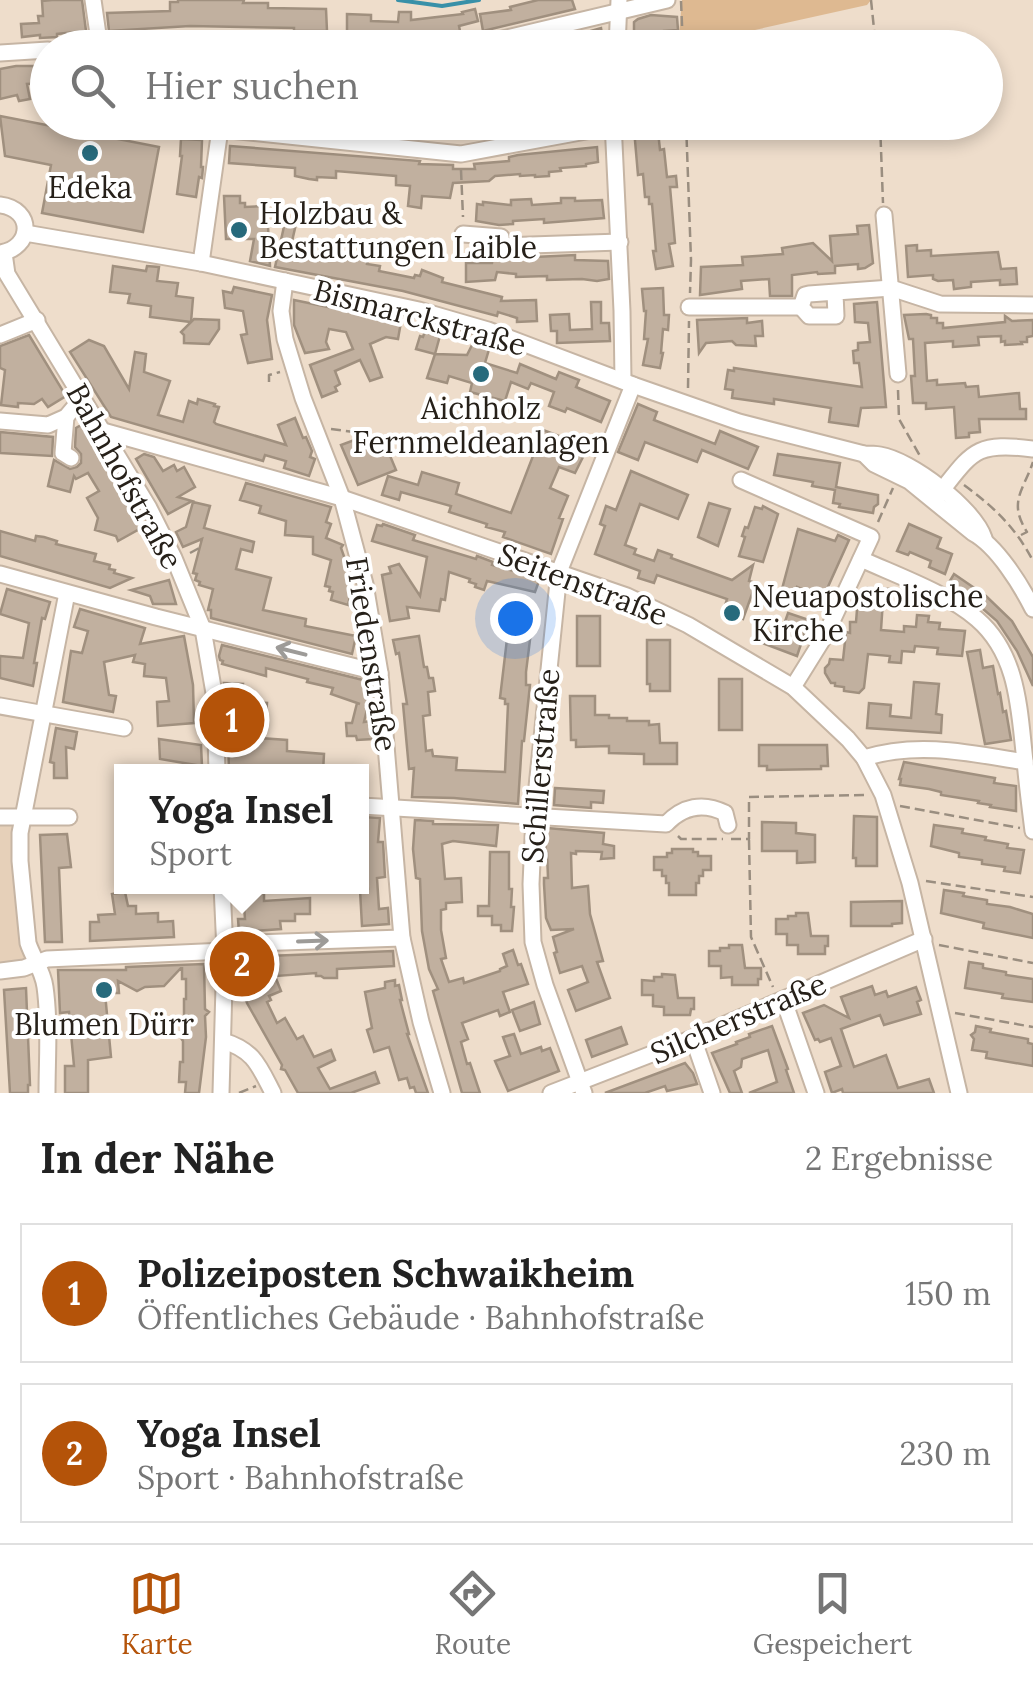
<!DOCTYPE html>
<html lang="de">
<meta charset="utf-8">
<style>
:root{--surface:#fff;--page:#f2f2f2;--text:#222;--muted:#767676;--line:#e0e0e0;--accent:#b45309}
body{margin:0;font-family:Lora,serif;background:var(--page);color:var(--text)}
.you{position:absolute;left:515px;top:618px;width:35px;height:35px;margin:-25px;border:8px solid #fff;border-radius:50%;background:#1a73e8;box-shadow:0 0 0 15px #1a73e833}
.badge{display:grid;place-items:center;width:65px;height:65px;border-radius:50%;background:var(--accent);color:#fff;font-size:32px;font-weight:700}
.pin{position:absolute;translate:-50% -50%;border:5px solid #fff;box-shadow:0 2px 10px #0006}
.popup{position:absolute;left:114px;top:764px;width:255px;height:130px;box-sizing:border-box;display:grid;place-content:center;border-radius:0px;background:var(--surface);filter:drop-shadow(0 2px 8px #0005);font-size:32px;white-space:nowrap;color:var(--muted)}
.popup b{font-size:38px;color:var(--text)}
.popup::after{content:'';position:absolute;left:50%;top:100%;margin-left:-20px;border:20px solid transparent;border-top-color:var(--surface)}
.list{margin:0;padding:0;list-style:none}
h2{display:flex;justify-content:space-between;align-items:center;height:130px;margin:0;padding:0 40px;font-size:42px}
h2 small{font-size:32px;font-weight:400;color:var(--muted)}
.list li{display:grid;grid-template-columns:65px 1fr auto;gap:30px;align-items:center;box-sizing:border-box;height:140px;margin:0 20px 20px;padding:0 20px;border:2px solid var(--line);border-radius:0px}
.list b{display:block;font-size:38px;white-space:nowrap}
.list p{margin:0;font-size:32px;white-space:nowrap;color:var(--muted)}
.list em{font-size:32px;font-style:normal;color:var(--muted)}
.icon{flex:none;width:55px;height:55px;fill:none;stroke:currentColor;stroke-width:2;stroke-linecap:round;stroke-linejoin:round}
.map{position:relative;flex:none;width:1033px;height:1093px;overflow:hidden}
.search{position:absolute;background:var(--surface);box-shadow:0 5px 15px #0003;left:30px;right:30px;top:30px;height:110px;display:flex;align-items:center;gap:25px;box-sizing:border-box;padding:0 35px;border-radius:55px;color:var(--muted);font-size:38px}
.sheet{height:450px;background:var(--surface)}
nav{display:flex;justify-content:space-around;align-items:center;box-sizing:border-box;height:140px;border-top:2px solid var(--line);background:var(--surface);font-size:28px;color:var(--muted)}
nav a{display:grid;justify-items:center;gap:5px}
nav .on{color:var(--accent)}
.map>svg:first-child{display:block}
.built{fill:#e6d0b9}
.green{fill:#deb991}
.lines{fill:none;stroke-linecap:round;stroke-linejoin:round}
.stream{stroke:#3890a8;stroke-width:4}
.building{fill:#c1b09f;stroke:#a0907f;stroke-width:2.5}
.minor-casing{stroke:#c6b5a4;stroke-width:19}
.path{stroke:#9a8e80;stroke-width:2.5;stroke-dasharray:10 5;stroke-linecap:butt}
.minor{stroke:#fff;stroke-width:15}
.oneway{stroke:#9d9b98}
.poi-dot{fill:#276a7c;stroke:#fff;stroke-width:4}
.labels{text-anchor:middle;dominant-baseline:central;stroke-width:8;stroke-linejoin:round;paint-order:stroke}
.poi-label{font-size:30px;fill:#262019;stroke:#fff}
.street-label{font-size:30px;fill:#262019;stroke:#fff}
</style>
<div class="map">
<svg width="1033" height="1093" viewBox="0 0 1033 1093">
<rect width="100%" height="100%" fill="#eeddcb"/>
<polygon class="built" points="24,816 20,833 38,962 0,971 0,817"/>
<polygon class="green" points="682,0 871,0 867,5 678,47"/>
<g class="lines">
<polyline class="stream" points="398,0 442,6 479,0"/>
</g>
<g class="building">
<polygon points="52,0 82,0 86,31 57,34 57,37 40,38 40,35 22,37 21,24 39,23 38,16 43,16 42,1"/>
<polygon points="178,0 244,0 243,3 268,3 268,8 326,9 327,31 294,31 294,28 190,26 109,31 107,13 170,11 170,2 178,2"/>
<polygon points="538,0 572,0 575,9 483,31 480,14 511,10 510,7"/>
<polygon points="475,9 478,21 459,26 460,31 451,32 451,35 418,34 418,40 377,39 377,35 347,35 347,14 371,15 371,21 398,22 399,12 411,12 411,20 463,14 462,12"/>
<polygon points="651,15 677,17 678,30 664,31 664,48 642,48 642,32 634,32 634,22 638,19"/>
<polygon points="601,28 604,48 548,48 548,43"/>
<polygon points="16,66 48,66 48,83 27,84 30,99 19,101 17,95 0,99 0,69"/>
<polygon points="0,116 159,147 143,232 42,213 51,165 5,156"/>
<polygon points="402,122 470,122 471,132 446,135 402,129"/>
<polygon points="645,122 657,122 660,150 664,149 667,177 676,176 677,187 670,187 675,243 669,244 673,266 656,269 653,251 656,251 652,204 649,204 649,197 645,197 643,174 638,175 634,129 645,128"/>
<polygon points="181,139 202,140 201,167 203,167 202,178 199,177 196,197 177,194 182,156 180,156"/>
<polygon points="230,146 420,161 419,164 453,165 453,169 475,169 474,164 509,161 509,157 518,155 597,147 598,162 586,164 586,166 560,168 561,171 549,172 549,176 535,177 535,175 520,176 520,174 495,176 489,181 453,183 450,198 422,196 421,208 408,206 410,186 396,185 396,176 336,171 336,178 317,177 317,180 309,179 295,176 295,168 229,163"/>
<polygon points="224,196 240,196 240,203 245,203 245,207 267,206 270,266 250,261 254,239 226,239"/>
<polygon points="561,198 575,198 575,201 602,200 604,218 544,223 544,219 513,221 513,224 499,225 476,221 477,204 483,205 483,202 511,205 511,200 531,199 532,205 561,203"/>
<polygon points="285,222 296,224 290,250 323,256 324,250 334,252 333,257 353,260 354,256 368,259 367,264 380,266 379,271 414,278 415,275 420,276 422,270 443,278 442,282 502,297 501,301 536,300 537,321 517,322 517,318 498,312 497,316 403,291 275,267"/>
<polygon points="869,225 873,263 865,268 858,269 858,264 835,266 835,273 818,274 817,272 792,275 792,296 770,296 769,279 741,281 742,289 700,295 701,267 743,265 742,257 783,254 782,248 813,243 832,261 830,236 858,234 857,226"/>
<polygon points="917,245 917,251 931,250 931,256 998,252 1001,269 1016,268 1017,284 1000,285 1000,280 971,282 971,287 954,289 953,280 938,281 933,279 933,275 908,277 906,246"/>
<polygon points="575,255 575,260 608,261 609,279 597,281 582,279 547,280 547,276 516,277 516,274 497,272 495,280 466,282 466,263 492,263 493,257 515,260 515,258"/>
<polygon points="113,266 146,271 147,266 159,267 157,281 178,283 176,296 193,298 191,322 150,317 151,306 128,303 130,294 110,292"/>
<polygon points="234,287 272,295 267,320 272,359 248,363 241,335 247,334 243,311 225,308 223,291 232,293"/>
<polygon points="663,288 664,315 669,315 668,330 663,329 661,353 663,353 660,368 643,365 648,339 644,339 646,311 644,311 642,289"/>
<polygon points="294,300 401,322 398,339 386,337 370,344 382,377 370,381 360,360 335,371 340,384 335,387 337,391 322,397 310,365 353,349 346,332 329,329 326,342 329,349 305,353 294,325"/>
<polygon points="591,302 601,302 601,323 609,323 610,341 557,343 557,331 551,331 550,315 569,314 570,330 592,329"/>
<polygon points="877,302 886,407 861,408 858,426 829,422 831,408 774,399 774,404 732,398 733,390 725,389 728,370 734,371 734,368 862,387 859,363 854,363 853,351 858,350 858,343 870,342 868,323 855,322 854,304"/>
<polygon points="926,314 931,315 931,318 937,318 937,323 943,323 943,328 1005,322 1005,316 1012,321 1033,320 1033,336 1027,337 1027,342 1021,342 1022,344 1005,345 1005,341 1001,342 1001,336 978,337 979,345 953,347 953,341 925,343 927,381 937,380 937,385 965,383 966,387 978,386 979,397 1019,393 1020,409 1026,409 1026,419 979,419 980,432 969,433 969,437 956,438 954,407 926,409 926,403 913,403 911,376 915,376 913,339 909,339 904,315"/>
<polygon points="747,318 747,323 762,321 763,336 755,336 756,346 736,345 732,341 706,343 699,353 697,320"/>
<polygon points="194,319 219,320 219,329 209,344 184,343 184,335 181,332"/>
<polygon points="426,328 441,332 435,354 467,355 474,341 490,346 485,363 517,373 520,364 556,379 559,372 579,380 576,387 610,401 601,422 567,408 565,412 549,406 554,392 531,383 528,389 511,382 505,401 470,392 472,383 449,376 447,383 427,378 435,354 416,349 420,336 423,337"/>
<polygon points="29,335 66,396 48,407 42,399 34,404 18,403 18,407 1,405 5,370 0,368 0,346"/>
<polygon points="89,340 104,346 129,389 135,352 146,354 144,372 170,381 158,415 183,422 189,401 197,404 198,399 215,404 214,406 219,407 214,422 216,424 286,445 278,425 295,418 303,438 306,437 312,451 310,457 315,459 309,476 284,468 286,461 265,455 263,461 111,417 70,352"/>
<polygon points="638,404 657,412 654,420 715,444 720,431 758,447 748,469 702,450 697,462 645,442 638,460 618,452"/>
<polygon points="83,424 143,527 118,541 116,536 95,530 98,518 87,498 99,491 88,473 76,479 74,476 70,492 48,486 54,460 70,469 77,467 81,463 81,454 75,447 76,428"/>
<polygon points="543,430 588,447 575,473 559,467 550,488 568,496 559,518 563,519 551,554 503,537 505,532 486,527 487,524 449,512 451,506 401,492 399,500 382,495 388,476 418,485 422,472 459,483 456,494 511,513"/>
<polygon points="0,432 53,437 52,456 0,453"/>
<polygon points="357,439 360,445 369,441 373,451 386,446 396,470 358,485 341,445"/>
<polygon points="144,454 154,457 163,471 174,465 177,471 184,467 195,487 178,497 192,501 168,514 136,459"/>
<polygon points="778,454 840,463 836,487 878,495 878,504 874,507 873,513 839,507 840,504 833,503 835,490 812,486 813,482 774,475"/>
<polygon points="631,471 688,495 678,519 640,504 625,545 636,549 634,554 654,561 658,550 672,555 671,558 732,580 753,565 749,581 756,583 743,619 739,617 734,620 723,612 727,599 657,575 654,583 638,578 640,571 595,554 605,526 600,524 606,506 616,510"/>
<polygon points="246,483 331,507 326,522 331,524 326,538 343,545 341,548 351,576 348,587 352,588 348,605 331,600 333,592 329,591 330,587 325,586 331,560 313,554 313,537 285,535 286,521 259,513 261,506 240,500"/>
<polygon points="193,502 210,506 204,528 254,542 252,552 241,549 236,569 271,578 263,610 306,619 305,626 356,636 352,654 211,618 211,610 208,610 213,589 199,585 200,582 195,580 197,574 193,573 202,539 183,547 176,532 186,527"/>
<polygon points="709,503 730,509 718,546 698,537"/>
<polygon points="763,506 778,514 763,562 739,556 745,537 742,536 745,527 748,528 755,507 762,509"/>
<polygon points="383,524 415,535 413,540 476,559 477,556 493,562 492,565 540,578 535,592 487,581 484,590 475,587 476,584 469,582 470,579 449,572 445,600 441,599 439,611 407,607 409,618 390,621 382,575 391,573 389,567 399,564 420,596 427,557 372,541 377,525 382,526"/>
<polygon points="909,524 941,538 937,548 952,554 945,574 929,567 931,561 910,552 908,555 897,551"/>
<polygon points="798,529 835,541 838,535 849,540 827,589 833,592 829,601 797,587 789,608 778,604"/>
<polygon points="0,531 35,541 36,536 44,537 57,541 56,544 96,554 94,561 110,565 109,569 115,570 114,573 132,578 110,588 0,556"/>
<polygon points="954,574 986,596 1012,621 1033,657 1033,686 1017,651 997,621 975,602 948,584"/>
<polygon points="169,580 176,604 153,604 150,596 131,590"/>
<polygon points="867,588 890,589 889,600 883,600 881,630 904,632 904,626 916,627 917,615 929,616 928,622 940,623 939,629 965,631 962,656 937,654 938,648 915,646 914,652 902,651 901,663 889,662 890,656 868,654 864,688 859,693 844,691 844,687 835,686 835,683 831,683 825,673 825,668 829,664 830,659 843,660 846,632 850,633 850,622 856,622 858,597 864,597"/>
<polygon points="7,589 50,602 45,619 42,618 34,663 37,663 33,686 0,678 0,656 23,658 29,623 0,614"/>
<polygon points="80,609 145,628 140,644 184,636 193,685 194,723 158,726 157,702 169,701 166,678 144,676 145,664 133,662 135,655 104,662 109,695 116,696 113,712 63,702 71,651 82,653 88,631 74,627"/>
<polygon points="788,613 809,620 797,656 757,641 760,630 780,636"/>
<rect x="577" y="616" width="23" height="50"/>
<polygon points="509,622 532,624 526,672 526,685 530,685 524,741 522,741 518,804 454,798 412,797 414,768 409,769 403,704 407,704 399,653 396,654 393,640 419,636 424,667 427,667 429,678 433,678 435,691 428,692 430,715 423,716 426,751 432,750 433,756 457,758 456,770 505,772 508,704 505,704 505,699 500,698"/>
<polygon points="647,640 670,640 670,691 650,691 650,684 647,684"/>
<polygon points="222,645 367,681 365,688 368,689 368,696 366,705 368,705 364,722 371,721 373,739 357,740 356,736 347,736 346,723 352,723 357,703 360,704 331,694 333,688 307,682 308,679 266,668 266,676 222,664 223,661 220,660 219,656"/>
<polygon points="980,650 983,668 993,666 998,694 1000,693 1003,712 1006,711 1011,740 985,744 967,652"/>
<rect x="719" y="679" width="23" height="51"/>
<polygon points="914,682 939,684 936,714 942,715 941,733 867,728 869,703 891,705 890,716 911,718"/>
<polygon points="224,683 243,684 242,701 267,703 266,715 262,714 260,738 287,740 287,751 324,754 323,772 229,772 227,698"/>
<polygon points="570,696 595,696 595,715 609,715 609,718 627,718 627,721 649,721 649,725 659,724 660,743 677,743 677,764 644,764 644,754 609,753 609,746 576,747 576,740 571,740"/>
<polygon points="56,728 77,732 74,749 66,747 67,778 54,778 54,763 50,762"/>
<polygon points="159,739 201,745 202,766 160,759"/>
<polygon points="759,745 827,745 828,766 821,766 821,769 767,770 767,766 759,766"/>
<polygon points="904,762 995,778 994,783 1016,786 1016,811 990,807 991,805 978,803 979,801 941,795 941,792 929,789 900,785 901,779 899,779"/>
<polygon points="555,788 604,791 603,803 591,802 591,808 554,805"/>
<polygon points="854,816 877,817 877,866 856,866 856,858 853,858"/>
<polygon points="362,817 380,818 378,842 383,842 385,877 377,878 379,909 388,908 389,924 362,926 360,890 368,889 366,866 362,866"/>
<polygon points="415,820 433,821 433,824 498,825 496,846 453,841 442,844 445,879 461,878 462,902 446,903 446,909 441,910 441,930 446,958 441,959 449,982 463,978 464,983 500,971 500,969 507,966 503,954 513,950 518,965 521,964 528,984 503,992 510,1012 500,1016 498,1010 462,1023 468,1039 461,1042 467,1064 470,1063 480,1093 462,1093 433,991 438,989 429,969 422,931 420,879 416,878 413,849"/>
<polygon points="762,822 796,823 796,833 815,835 815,862 797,863 797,851 762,851"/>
<polygon points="934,825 963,829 962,833 986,837 985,840 1008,844 1007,848 1024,850 1020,873 1004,871 1005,867 982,864 982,860 959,857 959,853 931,846"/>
<polygon points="547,828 604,833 603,844 614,846 614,858 601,859 602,852 576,851 576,854 571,853 572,888 588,886 590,914 603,961 597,962 610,998 576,1011 568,990 588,982 582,966 560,973 554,953 557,952 553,937 574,929 551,930 546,918 544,884 544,878 548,878 547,852 545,852"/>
<polygon points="67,834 71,867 59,868 62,942 45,942 40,835"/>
<polygon points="672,849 693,849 693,852 698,852 698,856 711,856 711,870 703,870 703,876 699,876 699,883 696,883 696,895 669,895 669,883 666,883 666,876 662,876 662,870 654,870 654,857 667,857 667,853 672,853"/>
<polygon points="490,852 509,852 509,889 512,889 511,907 514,907 512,931 501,931 501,925 492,925 492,916 478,916 478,906 489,906"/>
<polygon points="249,888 264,888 264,901 310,898 310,914 295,914 295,921 280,921 281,929 239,932 238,919 245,919 243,892 249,891"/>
<polygon points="944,890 964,893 963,896 987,900 987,904 1010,907 1033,914 1033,938 983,928 984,923 941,913"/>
<polygon points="125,892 128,906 136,906 136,914 158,913 158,922 173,921 174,937 90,941 90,922 99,922 98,915 115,914 112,894"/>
<polygon points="902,901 902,923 892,924 892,926 851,926 851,902"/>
<polygon points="796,913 808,913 811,936 828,936 828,946 825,946 825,954 798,954 798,945 787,945 787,934 776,934 776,919 788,919 788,916 796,916"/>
<polygon points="729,945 742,945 745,968 761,968 761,979 758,979 758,985 732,985 732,977 721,978 721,966 709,966 709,951 720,951 720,948 729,948"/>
<polygon points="393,951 394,966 337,969 337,978 324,978 321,976 316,976 316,973 275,976 281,991 269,996 271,1000 267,1002 277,1023 285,1018 297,1039 303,1036 314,1057 331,1050 335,1060 318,1068 330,1089 375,1072 379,1083 351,1093 298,1093 285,1070 281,1069 282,1065 247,1003 239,976 238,957"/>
<polygon points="969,962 983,964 983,968 1006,972 1006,975 1033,979 1033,1002 1002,998 1003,994 965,988"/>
<polygon points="204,964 205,1009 209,1012 205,1016 206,1037 199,1093 185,1093 186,1082 179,1082 180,1062 183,1062 183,1041 181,1038 181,1031 184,1028 184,999 186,999 186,979 182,979 182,967 164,986 145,987 137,991 118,981 119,993 105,993 111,1057 88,1060 88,1093 65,1093 65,1066 74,1066 69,1012 60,1013 58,970 126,970 126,967"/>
<polygon points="662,974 675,975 678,998 694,998 694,1009 691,1009 690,1015 664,1015 664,1007 653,1006 653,995 642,995 642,980 654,981 654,977 662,977"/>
<polygon points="395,980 395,986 399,985 402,1000 400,1000 409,1034 407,1034 428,1093 416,1093 414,1087 410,1088 407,1078 399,1080 389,1047 374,1052 367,1030 372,1028 365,992 385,988 385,982"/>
<polygon points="872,986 875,995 886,991 888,997 916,987 921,1000 917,1002 921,1014 884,1025 880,1015 841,1029 854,1067 886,1055 898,1088 929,1079 934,1093 843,1093 842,1089 832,1093 825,1072 841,1066 831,1038 820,1042 818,1039 815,1040 803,1013 824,1005 849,1018 841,997"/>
<polygon points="26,988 30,1085 28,1085 28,1093 10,1093 4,990"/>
<polygon points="534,1002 540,1024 520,1031 512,1010"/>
<polygon points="772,1026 788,1069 786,1070 794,1093 749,1093 777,1082 768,1050 742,1059 741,1067 734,1071 742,1093 730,1093 712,1053 737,1044 736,1042 750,1037 749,1034"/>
<polygon points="976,1026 991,1029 990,1032 1028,1039 1028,1043 1033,1044 1033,1066 986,1058 987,1052 972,1050 974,1039 971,1035 975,1032"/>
<polygon points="621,1027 627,1044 592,1057 586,1040"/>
<polygon points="514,1034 521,1054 541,1047 542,1051 550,1048 559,1071 508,1091 495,1061 510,1056 503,1037"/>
<polygon points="685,1063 693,1073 697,1084 667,1091 665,1086 645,1093 605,1093"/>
</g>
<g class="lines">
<defs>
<g id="minor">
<polyline points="93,0 100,48"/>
<polyline points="465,48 667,0"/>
<polyline points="617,48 619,0"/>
<polyline points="0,53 48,50"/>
<polyline points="613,122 622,311 623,381"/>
<polyline points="220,129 461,154 613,126"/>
<path d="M0 205C34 209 33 248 0 253"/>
<polyline points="884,215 898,374"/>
<path d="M25 233 201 263 419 310 488 330 633 385 739 422 864 454C869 454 874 454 880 455 911 460 974 508 984 538"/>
<polyline points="463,234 501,237 502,246 620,242"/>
<polyline points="4,253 7,274 149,508 174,558 203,629 215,699 217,772"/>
<polyline points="201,263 221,122"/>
<polyline points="285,281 281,311 285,339 303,398 342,498 365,584 380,673 402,938 421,1022 442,1093"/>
<polyline points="835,293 836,316 809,316 801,307 805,295 809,294 891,288 940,304 1033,305"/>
<polyline points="689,307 801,307"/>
<polyline points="0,335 37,320"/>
<polyline points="66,417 63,453 71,458"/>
<polyline points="0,421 48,425 66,417 82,398"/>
<polyline points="103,431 342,498 627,596 688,625 793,687 848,739 864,758 883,795 910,883 959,1093"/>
<path d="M864 454 874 464 909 481 973 533C997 546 1021 585 1033 609"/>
<polyline points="741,480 871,537 826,634 793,687"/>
<path d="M938 495C972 453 974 441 1033 449"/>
<path d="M861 559C896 575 949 594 977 619 1019 655 1019 711 1025 761 1027 784 1030 807 1033 831"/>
<polyline points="0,574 156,617 380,673"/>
<polyline points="0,706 124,728"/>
<path d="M864 758C918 741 970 753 1025 762"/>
<path d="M362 806 666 824C683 806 703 802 725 813L728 825"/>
<polyline points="0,817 69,817"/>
<polyline points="225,944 402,938"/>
<polyline points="0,971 24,968 47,959 225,951"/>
<polyline points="784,1001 816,1093"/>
<polyline points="693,1038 712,1093"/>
<path d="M223 1041C254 1050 259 1066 273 1093"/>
<path d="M47 1093C47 1059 50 1022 45 987 43 971 33 958 28 943L20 861V833L67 593"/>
<polyline points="221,1093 225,951 222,886"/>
<polyline points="551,1093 693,1038 924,939"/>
<polyline points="584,1093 545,985 533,942 531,884 534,816 559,572 633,385"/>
</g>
</defs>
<use href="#minor" class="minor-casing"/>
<g class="path">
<polyline points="871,0 876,48"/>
<polyline points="681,1 683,48"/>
<polyline points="686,122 691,260 690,293"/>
<polyline points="880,122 883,203"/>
<polyline points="461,170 463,217"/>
<polyline points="269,382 269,375 280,372"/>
<polyline points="688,388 689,321"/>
<polyline points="898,390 899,419 920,456"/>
<polyline points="331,429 384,436"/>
<path d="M964 485C994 507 1016 528 1033 561"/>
<polyline points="878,522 893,488"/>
<path d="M1021 535 1027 532C1008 502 1023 491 1033 462"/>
<polyline points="190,553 203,546"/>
<polyline points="900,806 1020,828"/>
<polyline points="678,836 681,839 723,839"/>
<polyline points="731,839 749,839 749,797 867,795"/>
<polyline points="749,840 751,937 773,987"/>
<polyline points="926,881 1033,897"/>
<polyline points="939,945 1033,963"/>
<polyline points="955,1013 1033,1027"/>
<polyline points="239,1093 256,1086"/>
</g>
<use href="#minor" class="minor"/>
</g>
<defs><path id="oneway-shaft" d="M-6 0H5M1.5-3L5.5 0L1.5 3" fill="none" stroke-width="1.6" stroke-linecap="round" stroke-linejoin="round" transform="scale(2.5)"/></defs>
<g class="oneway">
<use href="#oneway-shaft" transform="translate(291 651) rotate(-166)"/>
<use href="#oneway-shaft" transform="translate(313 941) rotate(-2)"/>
</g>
<g class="poi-dot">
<circle cx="90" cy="153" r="10"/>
<circle cx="239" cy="230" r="10"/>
<circle cx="481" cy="374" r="10"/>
<circle cx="732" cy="613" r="10"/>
<circle cx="104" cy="990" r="10"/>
</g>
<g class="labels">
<g class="poi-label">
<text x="90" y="187">Edeka</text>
<text x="259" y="213" text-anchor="start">Holzbau &amp;<tspan x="259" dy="34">Bestattungen Laible</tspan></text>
<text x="481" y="408">Aichholz<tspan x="481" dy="34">Fernmeldeanlagen</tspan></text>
<text x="752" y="596" text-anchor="start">Neuapostolische<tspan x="752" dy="34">Kirche</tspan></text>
<text x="104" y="1024">Blumen Dürr</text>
</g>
<g class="street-label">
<text transform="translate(420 317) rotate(15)">Bismarckstraße</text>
<text transform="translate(125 476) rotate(61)">Bahnhofstraße</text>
<text transform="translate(583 584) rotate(21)">Seitenstraße</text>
<text transform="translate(372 654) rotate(81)">Friedenstraße</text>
<text transform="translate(540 766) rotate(-85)">Schillerstraße</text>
<text transform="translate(738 1018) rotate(-23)">Silcherstraße</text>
</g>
</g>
</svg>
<div class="you"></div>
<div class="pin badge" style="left:232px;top:720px">1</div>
<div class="pin badge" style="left:242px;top:964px">2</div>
<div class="popup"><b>Yoga Insel</b>Sport</div>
<div class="search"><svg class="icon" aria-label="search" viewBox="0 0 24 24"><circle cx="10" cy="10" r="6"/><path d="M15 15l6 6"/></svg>Hier suchen</div>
</div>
<section class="sheet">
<h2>In der Nähe<small>2 Ergebnisse</small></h2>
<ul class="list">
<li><span class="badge">1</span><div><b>Polizeiposten Schwaikheim</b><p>Öffentliches Gebäude · Bahnhofstraße</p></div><em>150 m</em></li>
<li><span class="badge">2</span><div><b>Yoga Insel</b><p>Sport · Bahnhofstraße</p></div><em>230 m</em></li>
</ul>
</section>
<nav>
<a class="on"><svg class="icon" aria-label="map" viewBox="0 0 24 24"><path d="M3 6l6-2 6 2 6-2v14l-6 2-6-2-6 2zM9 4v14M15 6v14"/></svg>Karte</a>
<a><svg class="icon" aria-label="directions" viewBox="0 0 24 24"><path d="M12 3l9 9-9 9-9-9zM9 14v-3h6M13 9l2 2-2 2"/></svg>Route</a>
<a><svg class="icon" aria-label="saved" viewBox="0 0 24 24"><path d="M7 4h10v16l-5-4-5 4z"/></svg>Gespeichert</a>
</nav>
